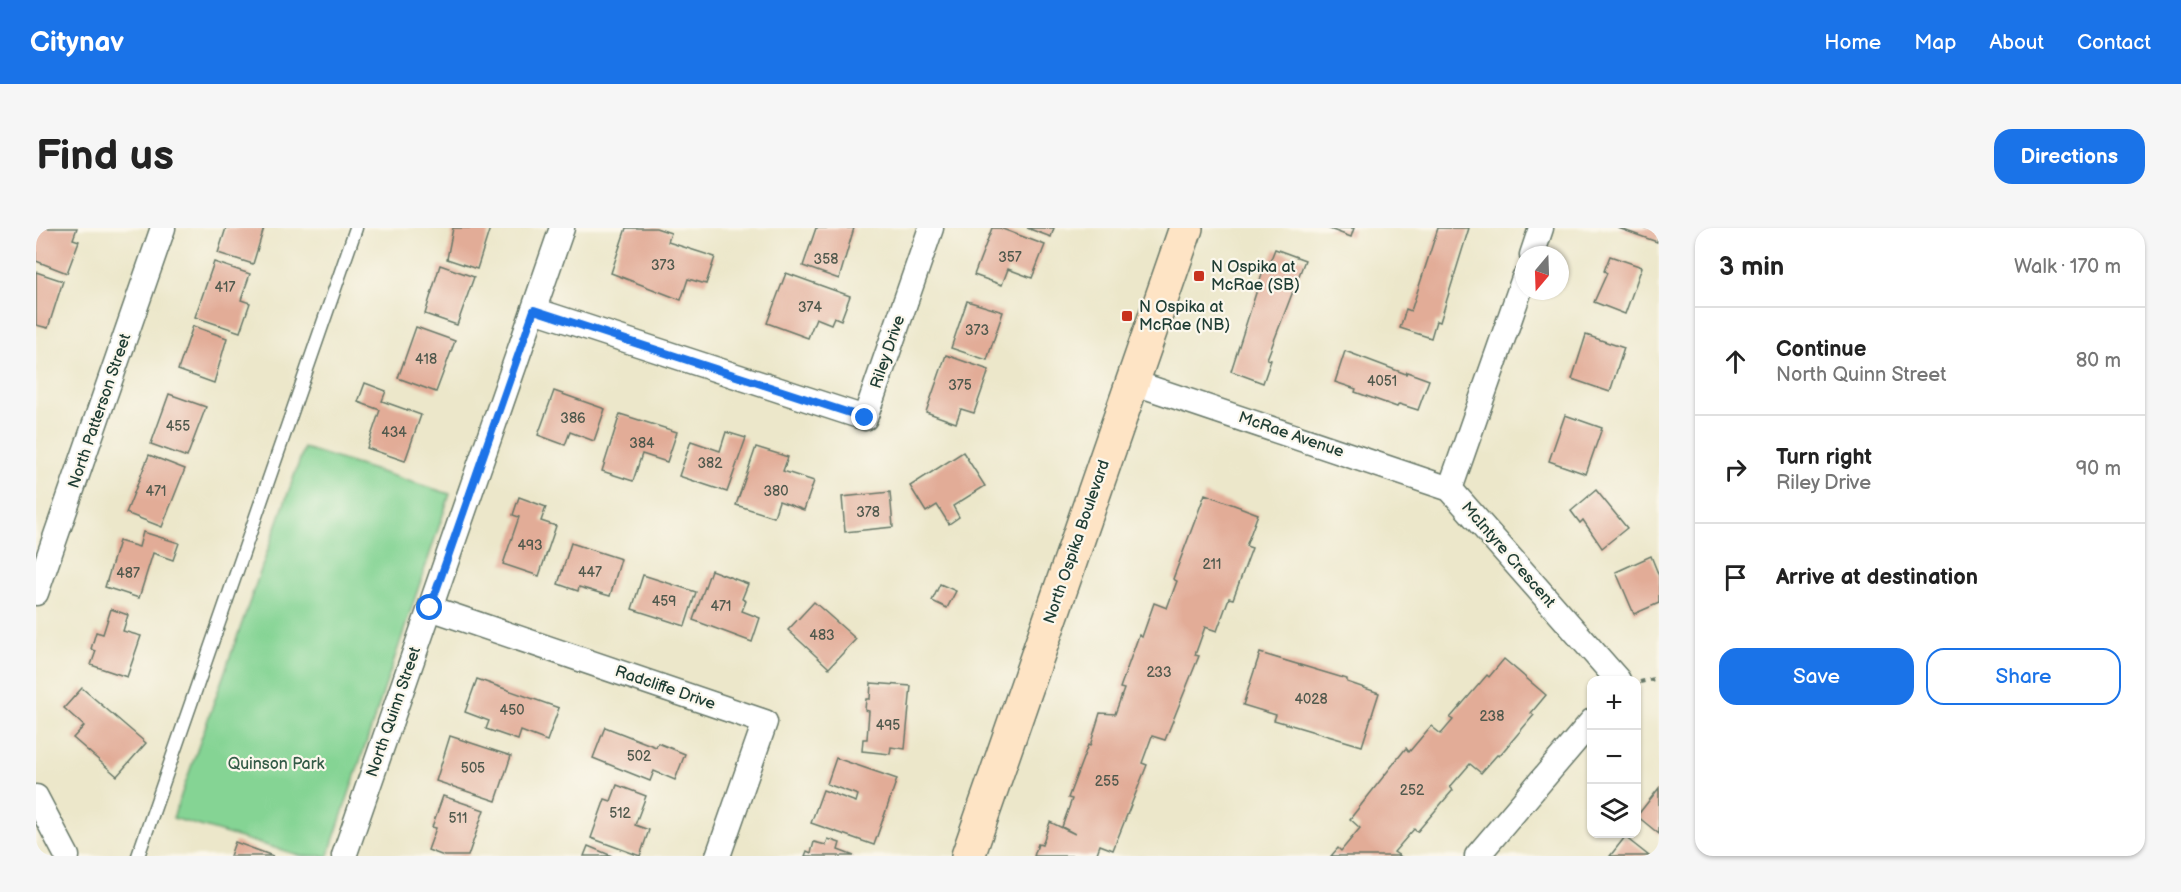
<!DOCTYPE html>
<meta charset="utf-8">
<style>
:root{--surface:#fff;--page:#f6f6f6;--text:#222;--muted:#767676;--line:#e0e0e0;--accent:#1a73e8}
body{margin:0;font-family:"Balsamiq Sans",sans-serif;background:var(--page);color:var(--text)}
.controls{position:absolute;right:18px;bottom:18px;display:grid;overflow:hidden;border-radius:12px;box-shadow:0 2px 4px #0004}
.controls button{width:54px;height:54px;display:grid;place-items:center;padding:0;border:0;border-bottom:2px solid var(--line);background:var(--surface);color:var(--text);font:30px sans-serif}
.compass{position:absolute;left:1479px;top:18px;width:54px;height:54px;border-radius:50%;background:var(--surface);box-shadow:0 2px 4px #0004;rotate:199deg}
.stop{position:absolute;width:18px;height:18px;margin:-14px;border:4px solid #1a73e8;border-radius:50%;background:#fff}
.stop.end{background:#1a73e8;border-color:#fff;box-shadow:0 2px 6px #0008}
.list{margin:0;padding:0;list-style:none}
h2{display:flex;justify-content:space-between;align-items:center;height:78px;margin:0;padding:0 24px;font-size:26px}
h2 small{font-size:20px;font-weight:400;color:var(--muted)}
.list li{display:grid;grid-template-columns:39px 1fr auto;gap:18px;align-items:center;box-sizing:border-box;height:108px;padding:0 24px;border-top:2px solid var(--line)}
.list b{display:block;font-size:22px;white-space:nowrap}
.list p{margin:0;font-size:20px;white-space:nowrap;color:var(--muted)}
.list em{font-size:20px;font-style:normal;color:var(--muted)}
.actions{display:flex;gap:12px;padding:18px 24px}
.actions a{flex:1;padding:14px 0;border:2px solid var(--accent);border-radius:18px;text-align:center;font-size:21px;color:var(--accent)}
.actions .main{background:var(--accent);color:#fff}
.icon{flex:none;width:33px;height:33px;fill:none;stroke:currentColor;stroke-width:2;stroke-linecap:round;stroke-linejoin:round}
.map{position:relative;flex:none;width:1623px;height:628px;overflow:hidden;border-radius:18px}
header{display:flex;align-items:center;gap:36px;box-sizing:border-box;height:84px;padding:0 30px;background:var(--accent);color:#fff}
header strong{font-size:28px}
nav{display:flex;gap:33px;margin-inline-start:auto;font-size:21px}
.intro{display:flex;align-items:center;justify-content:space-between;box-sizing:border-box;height:144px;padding:0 36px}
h1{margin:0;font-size:42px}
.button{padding:15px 27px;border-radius:18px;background:var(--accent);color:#fff;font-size:21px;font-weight:700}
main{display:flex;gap:36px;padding:0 36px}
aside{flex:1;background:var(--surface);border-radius:18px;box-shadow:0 2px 4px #0004}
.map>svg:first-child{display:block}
.green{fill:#85d494;stroke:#528864;stroke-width:1.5}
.building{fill:#e2ac97}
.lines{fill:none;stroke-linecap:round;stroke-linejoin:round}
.lane-casing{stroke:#677868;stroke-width:15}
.street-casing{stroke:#677868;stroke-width:27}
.secondary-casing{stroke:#677868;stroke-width:36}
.path{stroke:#677868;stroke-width:4;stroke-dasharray:4.5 4.5;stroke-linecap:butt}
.lane{stroke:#fff;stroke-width:12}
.street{stroke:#fff;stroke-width:24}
.secondary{stroke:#fee4c5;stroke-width:33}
.route{stroke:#1a73e8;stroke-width:8}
.poi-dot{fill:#c8321e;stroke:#fbf7ec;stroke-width:2}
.labels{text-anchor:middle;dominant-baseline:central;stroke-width:4.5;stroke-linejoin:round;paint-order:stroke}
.number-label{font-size:14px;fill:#50594d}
.poi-label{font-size:16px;fill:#1f3d34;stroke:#fbf7ec;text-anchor:start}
.street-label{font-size:16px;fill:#1f3d34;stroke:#fbf7ec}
.park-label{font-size:16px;fill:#335b47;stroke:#fbf7ec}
</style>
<header>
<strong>Citynav</strong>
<nav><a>Home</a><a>Map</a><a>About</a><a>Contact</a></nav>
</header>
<div class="intro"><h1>Find us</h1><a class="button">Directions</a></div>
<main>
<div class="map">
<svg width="1623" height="628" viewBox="0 0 1623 628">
<rect width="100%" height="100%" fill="#fbf7ec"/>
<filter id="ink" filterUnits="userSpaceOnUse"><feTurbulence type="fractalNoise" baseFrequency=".0167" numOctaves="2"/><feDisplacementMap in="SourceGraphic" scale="12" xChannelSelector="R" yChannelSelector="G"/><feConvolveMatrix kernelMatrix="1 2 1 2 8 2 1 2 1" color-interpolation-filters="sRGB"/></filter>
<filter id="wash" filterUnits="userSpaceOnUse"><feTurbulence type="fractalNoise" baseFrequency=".008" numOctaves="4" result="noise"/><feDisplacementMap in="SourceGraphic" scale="24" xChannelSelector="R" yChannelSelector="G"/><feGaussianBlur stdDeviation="1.35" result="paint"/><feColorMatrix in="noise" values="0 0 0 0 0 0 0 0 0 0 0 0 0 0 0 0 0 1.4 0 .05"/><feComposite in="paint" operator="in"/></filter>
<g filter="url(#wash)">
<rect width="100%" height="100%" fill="#ece7ca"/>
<polygon class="green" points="268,220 414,266 292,628 266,628 137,590"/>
<g id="blocks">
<g class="building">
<polygon points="4,0 41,0 37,11 43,13 31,45 0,33 0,10"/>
<polygon points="190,0 228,0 217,36 182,25"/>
<polygon points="417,0 454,0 441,41 411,31"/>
<polygon points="590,0 620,0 635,5 632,14 679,29 670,56 652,51 645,72 575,45"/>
<polygon points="780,0 818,0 803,51 767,38"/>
<polygon points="956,0 964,0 1009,17 996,50 972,41 966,57 938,47"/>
<polygon points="991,0 1018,0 1015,9"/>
<polygon points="1291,0 1318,0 1315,9"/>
<polygon points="1402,0 1433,0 1404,94 1400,93 1395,110 1364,100 1370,81 1375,83"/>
<polygon points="1582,0 1623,0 1623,7 1621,14"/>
<polygon points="1239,21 1269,32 1231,131 1235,132 1227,155 1195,143 1228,40 1231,41"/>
<polygon points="1574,28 1606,39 1589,86 1558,74 1571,45 1568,43"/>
<polygon points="178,34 214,46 205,72 214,75 204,104 159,89"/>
<polygon points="404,37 438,49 421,97 389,86"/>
<polygon points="0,44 27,53 12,100 0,97"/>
<polygon points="750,45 814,68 805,92 798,89 795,96 780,90 772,110 731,95"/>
<polygon points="931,73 967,84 951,132 915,120"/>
<polygon points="157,98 191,110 178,155 142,142"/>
<polygon points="380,99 419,113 400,164 362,150"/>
<polygon points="1550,107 1588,120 1574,164 1536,151"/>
<polygon points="1309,123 1370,146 1371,144 1393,152 1382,182 1363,176 1361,179 1319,164 1320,161 1299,154"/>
<polygon points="910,127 953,142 938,185 925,181 920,195 890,184"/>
<polygon points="329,155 350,163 346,173 385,187 369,233 331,220 344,182 322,174"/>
<polygon points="518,163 569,181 558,213 534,204 529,217 502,207"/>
<polygon points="133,166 170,179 151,229 115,216"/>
<polygon points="584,186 641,204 631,234 606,226 597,253 566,243"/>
<polygon points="1529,187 1566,200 1550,246 1513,233"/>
<polygon points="690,204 710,210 691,264 643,248 655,213 684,223"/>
<polygon points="720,219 752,229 747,243 778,253 768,282 743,273 738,289 700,277"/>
<polygon points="927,224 949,258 917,278 923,289 913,296 901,277 890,284 874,258"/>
<polygon points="113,227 149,241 126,299 90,285"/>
<polygon points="1560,262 1591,300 1566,320 1547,292 1544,295 1535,283"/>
<polygon points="854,264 857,299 809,304 806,269"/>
<polygon points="1169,266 1222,286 1210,318 1216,320 1197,371 1193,370 1181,403 1169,399 1159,427 1163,428 1129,512 1116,508 1106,535 1111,537 1077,622 1064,617 1060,628 998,628 1002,616 1006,617 1014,594 1039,606 1026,599 1036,571 1032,570 1052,517 1054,518 1064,485 1079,486 1088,461 1084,460 1103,407 1106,409 1118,375 1131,380 1141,353 1137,351"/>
<polygon points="483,269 510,279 505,293 520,298 503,348 467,336 483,289 477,287"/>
<polygon points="107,304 143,315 137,332 117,325 103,370 69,359 83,313 103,319"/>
<polygon points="535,315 585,331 574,368 543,359 542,363 522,356"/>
<polygon points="1615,328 1623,348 1623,375 1598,386 1580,344"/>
<polygon points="675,342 712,356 706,371 710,373 706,383 724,390 716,414 657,392"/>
<polygon points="607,347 660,364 649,398 596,381"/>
<polygon points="904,356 920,363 911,380 896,373"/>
<polygon points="778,374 820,411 793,440 752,402"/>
<polygon points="75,381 92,387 87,403 105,408 91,449 55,437 60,423 55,421 60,404 67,406"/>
<polygon points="1224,425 1311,451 1311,454 1343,465 1326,518 1238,492 1240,487 1207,477"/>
<polygon points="1468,431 1510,467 1495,485 1498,487 1463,528 1461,527 1445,545 1434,536 1414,559 1417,562 1381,604 1378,601 1358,624 1364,628 1295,628 1302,620 1305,623 1324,600 1314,591 1370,520 1373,524 1395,498 1405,506 1417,492 1414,490 1451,447 1453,449"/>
<polygon points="441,451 523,480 511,513 485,503 482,512 450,501 453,493 429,484"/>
<polygon points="835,455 875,458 869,521 855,519 854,526 826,523 827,511 831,511 833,483 829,482 830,471 834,471"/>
<polygon points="46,460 110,515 81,548 37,510 48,498 28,480"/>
<polygon points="569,499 620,519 622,515 649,526 639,552 618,543 614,553 557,530"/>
<polygon points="414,508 475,528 460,573 400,553"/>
<polygon points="800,530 861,551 838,617 775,595 787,562 820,574 822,567 791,556"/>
<polygon points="581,557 610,568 599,597 613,602 604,628 555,610 569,571 575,573"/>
<polygon points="1623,560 1623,606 1601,588"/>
<polygon points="407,568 448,582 432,628 408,628 392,622 400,600 396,599"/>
<polygon points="1589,609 1613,628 1574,628"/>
<polygon points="792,611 804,615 802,622 818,628 769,628 771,623 775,625 778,614 790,617"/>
<polygon points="199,614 237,628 194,628"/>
<polygon points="552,618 576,628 548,628"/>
</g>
</g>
</g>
<g filter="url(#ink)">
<use href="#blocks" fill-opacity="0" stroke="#677868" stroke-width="1.5"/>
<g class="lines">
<defs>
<polyline id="lane" points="102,628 320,0"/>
<g id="street">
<polyline points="1496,27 1505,0"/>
<polyline points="498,82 829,190 895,0"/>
<polyline points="1096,154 1414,261 1582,452"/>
<polyline points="1414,261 1488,50"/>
<polyline points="0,365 127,0"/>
<polyline points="394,380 729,494 682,628"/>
<polyline points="0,569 31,628"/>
<polyline points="308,628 526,0"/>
<polyline points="1441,628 1556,493"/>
</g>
<polyline id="secondary" points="932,628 1150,0"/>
</defs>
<use href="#lane" class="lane-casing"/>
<use href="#street" class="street-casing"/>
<use href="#secondary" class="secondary-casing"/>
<polyline class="path" points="1604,454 1623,450"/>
<use href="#lane" class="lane"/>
<use href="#street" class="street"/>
<use href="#secondary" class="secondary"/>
</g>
</g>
<g class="lines" filter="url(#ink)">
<polyline class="route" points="394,380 498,82 829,190"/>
</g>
<g class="poi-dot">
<rect x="1157" y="42" width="12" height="12" rx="3"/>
<rect x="1085" y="82" width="12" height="12" rx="3"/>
</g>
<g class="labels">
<g class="number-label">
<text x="974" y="29">357</text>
<text x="790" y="31">358</text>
<text x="627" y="37">373</text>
<text x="189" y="59">417</text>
<text x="774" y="79">374</text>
<text x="941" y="102">373</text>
<text x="390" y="131">418</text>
<text x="1346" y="153">4051</text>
<text x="924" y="157">375</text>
<text x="537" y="190">386</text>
<text x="142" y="198">455</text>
<text x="358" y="204">434</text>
<text x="606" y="215">384</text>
<text x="674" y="235">382</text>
<text x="120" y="263">471</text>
<text x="740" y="263">380</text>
<text x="832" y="284">378</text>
<text x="494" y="317">493</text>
<text x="1176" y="336">211</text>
<text x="554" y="344">447</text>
<text x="92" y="345">487</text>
<text x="628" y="373">459</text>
<text x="685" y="378">471</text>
<text x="786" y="407">483</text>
<text x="1123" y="444">233</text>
<text x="1275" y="471">4028</text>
<text x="476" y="482">450</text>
<text x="1456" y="488">238</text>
<text x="852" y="497">495</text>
<text x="603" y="528">502</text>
<text x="437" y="540">505</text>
<text x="1071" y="553">255</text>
<text x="1376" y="562">252</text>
<text x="584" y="585">512</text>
<text x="422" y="590">511</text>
</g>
<g class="poi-label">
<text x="1175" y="39">N Ospika at<tspan x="1175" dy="18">McRae (SB)</tspan></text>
<text x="1103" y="79">N Ospika at<tspan x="1103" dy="18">McRae (NB)</tspan></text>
</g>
<g class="street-label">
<text transform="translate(852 124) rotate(-71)">Riley Drive</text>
<text transform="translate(64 183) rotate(-71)">North Patterson Street</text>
<text transform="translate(1255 207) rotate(19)">McRae Avenue</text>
<text transform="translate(1041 314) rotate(-71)">North Ospika Boulevard</text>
<text transform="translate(1472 327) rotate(49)">McIntyre Crescent</text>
<text transform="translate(629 460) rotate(19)">Radcliffe Drive</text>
<text transform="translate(358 484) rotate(-71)">North Quinn Street</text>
</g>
<g class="park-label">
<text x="240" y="536">Quinson Park</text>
</g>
</g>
</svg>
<div class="controls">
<button>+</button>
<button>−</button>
<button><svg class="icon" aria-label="layers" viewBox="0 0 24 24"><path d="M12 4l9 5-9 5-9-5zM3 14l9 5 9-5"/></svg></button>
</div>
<svg class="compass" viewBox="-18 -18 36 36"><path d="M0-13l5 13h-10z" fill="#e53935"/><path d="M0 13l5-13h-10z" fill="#767676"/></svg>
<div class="stop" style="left:394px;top:380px"></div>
<div class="stop end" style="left:829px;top:190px"></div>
</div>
<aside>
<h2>3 min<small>Walk · 170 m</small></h2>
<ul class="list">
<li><svg class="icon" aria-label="ahead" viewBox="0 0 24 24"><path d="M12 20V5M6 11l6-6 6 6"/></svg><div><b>Continue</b><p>North Quinn Street</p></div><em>80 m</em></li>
<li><svg class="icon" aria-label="right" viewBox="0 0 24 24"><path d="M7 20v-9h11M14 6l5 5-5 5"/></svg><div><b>Turn right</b><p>Riley Drive</p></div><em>90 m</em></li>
<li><svg class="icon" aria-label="arrive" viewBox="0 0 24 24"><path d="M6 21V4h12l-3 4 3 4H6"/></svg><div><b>Arrive at destination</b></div></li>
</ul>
<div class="actions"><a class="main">Save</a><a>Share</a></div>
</aside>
</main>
